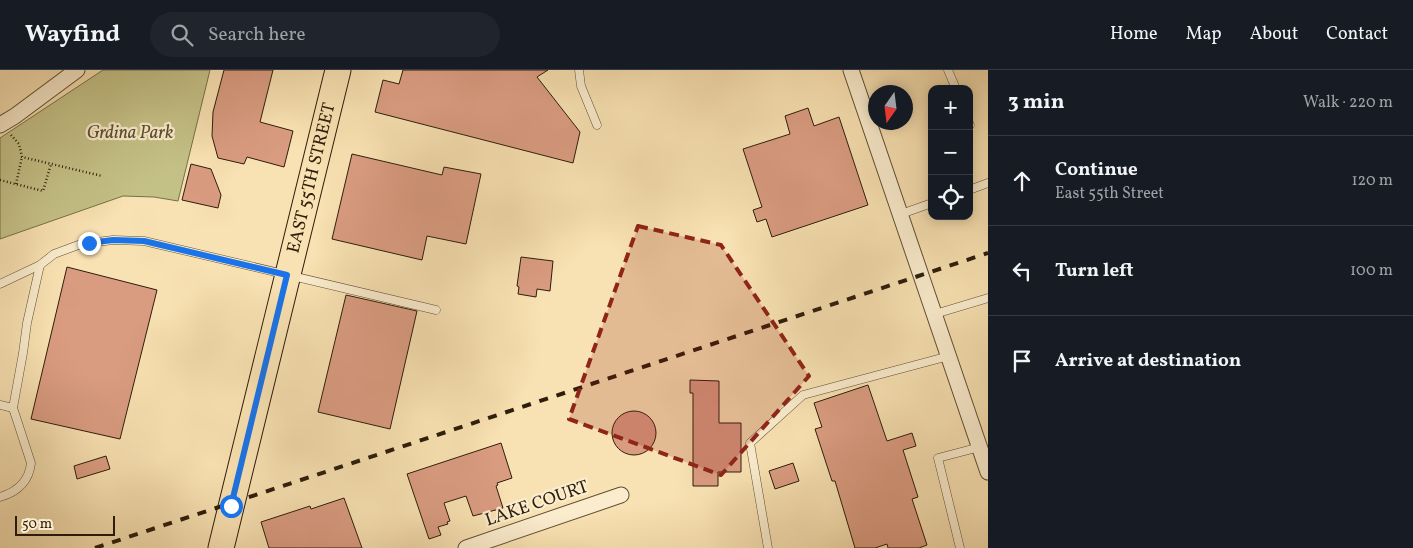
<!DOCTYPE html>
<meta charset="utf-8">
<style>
:root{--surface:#171b24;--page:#20242c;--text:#f1f3f6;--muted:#9ea1a6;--line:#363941}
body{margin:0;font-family:Vollkorn,serif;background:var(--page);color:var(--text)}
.controls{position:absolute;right:15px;top:15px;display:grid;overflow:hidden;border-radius:10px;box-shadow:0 2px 12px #0003}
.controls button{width:45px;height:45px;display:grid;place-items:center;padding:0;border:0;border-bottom:1px solid var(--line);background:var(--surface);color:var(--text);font:25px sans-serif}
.compass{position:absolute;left:868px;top:15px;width:45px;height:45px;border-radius:50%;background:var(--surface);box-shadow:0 2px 12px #0003;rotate:194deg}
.scale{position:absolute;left:15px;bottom:12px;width:100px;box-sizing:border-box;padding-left:5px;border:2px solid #2d1d0b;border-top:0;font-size:14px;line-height:18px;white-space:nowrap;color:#2d1d0b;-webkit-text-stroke:4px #faeccd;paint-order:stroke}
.stop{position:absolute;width:15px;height:15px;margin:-11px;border:4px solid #1a73e8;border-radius:50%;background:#fff}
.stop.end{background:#1a73e8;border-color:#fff;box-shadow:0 1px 5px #0008}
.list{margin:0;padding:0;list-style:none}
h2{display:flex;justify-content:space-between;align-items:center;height:65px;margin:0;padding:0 20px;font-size:21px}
h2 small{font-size:16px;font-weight:400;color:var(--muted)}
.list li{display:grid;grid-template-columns:32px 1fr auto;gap:15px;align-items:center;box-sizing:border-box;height:90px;padding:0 20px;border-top:1px solid var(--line)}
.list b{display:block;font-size:19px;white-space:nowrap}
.list p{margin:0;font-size:16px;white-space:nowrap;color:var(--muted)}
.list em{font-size:16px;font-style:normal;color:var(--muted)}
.icon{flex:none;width:28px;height:28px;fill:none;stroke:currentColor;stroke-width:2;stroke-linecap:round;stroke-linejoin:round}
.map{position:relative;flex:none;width:988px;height:478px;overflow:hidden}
header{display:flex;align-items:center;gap:30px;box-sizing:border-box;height:70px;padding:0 25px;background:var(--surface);border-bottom:1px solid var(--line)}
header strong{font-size:24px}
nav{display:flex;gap:28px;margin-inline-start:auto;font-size:18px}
.search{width:350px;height:45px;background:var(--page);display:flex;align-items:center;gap:12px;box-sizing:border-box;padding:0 18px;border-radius:28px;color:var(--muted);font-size:19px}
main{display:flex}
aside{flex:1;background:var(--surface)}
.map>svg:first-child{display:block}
.green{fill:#c4c187;stroke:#786f49}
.building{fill:#da9c81;stroke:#2d1d0b}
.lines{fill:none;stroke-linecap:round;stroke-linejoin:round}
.lane-casing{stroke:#604e35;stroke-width:9}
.street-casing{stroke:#604e35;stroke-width:17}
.primary-casing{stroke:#2d1d0b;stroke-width:27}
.path{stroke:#2d1d0b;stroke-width:2.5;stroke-dasharray:1 2.5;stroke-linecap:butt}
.lane{stroke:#faeccd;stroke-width:8}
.street{stroke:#faeccd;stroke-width:15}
.primary{stroke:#f8e1b2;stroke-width:25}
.rail{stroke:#2d1d0b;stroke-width:4;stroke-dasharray:9 9;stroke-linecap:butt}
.route{stroke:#1a73e8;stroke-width:6}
.marked{fill:#8f2418;fill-opacity:0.2;stroke:#8f2418;stroke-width:4;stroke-dasharray:10 6;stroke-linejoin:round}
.labels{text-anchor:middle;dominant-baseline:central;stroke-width:4.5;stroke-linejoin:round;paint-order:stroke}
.park-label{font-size:18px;font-style:italic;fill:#5a4e30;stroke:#faeccd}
.street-label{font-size:18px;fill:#2d1d0b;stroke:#faeccd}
</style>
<header>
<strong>Wayfind</strong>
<div class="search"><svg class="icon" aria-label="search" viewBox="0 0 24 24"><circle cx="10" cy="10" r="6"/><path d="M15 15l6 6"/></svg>Search here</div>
<nav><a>Home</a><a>Map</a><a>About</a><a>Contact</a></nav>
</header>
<main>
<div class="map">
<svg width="988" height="478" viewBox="0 0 988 478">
<rect width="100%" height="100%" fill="#f8e1b2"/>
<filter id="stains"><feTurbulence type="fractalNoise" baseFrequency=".004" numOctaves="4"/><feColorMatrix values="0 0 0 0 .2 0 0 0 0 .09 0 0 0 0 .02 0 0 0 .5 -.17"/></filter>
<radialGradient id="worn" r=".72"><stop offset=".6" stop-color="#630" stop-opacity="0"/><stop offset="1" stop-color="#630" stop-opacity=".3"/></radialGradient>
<polygon class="green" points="103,0 210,0 178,131 154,127 123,126 0,169 0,68"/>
<g class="building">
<polygon points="224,0 273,0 260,52 293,61 284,97 247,87 244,94 218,88 212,66 213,42"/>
<polygon points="403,0 548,0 537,7 580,62 573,93 375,42 383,10 399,14"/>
<polygon points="808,38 814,56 839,47 868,135 772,167 766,149 757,152 753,140 762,137 743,79 790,64 785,46"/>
<polygon points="352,84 442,105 444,97 481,104 466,174 427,166 422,190 332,169"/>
<polygon points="191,94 211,99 221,125 218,138 182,130"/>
<polygon points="521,187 553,191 550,221 537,219 536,227 518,224 519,217 517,216"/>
<polygon points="67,197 157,220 120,369 31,349"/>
<polygon points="346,225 417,241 390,359 318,342"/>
<polygon points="690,310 719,311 719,353 741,353 741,402 718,402 718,416 693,416 693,323 690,323"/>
<polygon points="868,315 887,371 912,363 916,376 903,380 918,427 912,429 927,475 919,478 888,478 887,474 875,478 855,478 835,411 832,411 815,359 822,357 814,333"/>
<circle cx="634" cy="363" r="22"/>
<polygon points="501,373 512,408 497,413 498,415 496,416 503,438 473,446 466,426 444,433 450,451 447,452 448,454 438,457 441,465 429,469 407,404"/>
<polygon points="106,386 110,399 77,409 74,396"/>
<polygon points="793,393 799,411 775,419 769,401"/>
<polygon points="344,428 362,478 269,478 261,452 310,436 311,439"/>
</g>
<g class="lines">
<defs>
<g id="lane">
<polyline points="579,0 581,16 597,55"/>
<polyline points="948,0 956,19"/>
<polyline points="969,53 970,55"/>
<polyline points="969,120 988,113"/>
<polyline points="901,144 932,133"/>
<polyline points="0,214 40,195"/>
<polyline points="935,244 988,228"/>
<polyline points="0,335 13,338"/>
<path d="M0 427C17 422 29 412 31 393L13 338 23 283 27 253 40 195 54 184 81 174 113 170 144 171 436 240"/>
<polyline points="768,478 750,373 803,325 949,286"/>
<polyline points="960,478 938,388 980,377"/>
</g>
<g id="street">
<polyline points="851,0 988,402"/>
<polyline points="0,55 15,46 77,0"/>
<polyline points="466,478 621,425"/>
</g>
<g id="primary">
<path id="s1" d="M221 478 338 0"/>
</g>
</defs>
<use href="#lane" class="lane-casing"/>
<use href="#street" class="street-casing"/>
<use href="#primary" class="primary-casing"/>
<g class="path">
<polyline points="11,65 19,74 22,87 102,106"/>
<polyline points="0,110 43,121 51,94"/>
<polyline points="16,114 22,87"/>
</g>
<use href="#lane" class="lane"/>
<use href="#street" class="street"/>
<use href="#primary" class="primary"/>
<polyline class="rail" points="95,478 988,183"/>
</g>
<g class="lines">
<polyline class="route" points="89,173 113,170 144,171 287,205 231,436"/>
</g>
<path class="marked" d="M638 156 721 175 809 306 721 405 569 349Z"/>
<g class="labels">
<g class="park-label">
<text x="130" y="63">Grdina Park</text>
</g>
<g class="street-label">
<text stroke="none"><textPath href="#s1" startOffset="381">EAST 55TH STREET</textPath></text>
<text transform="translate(537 434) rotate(-19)">LAKE COURT</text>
</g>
</g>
<rect width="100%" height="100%" filter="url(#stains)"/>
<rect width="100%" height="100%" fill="url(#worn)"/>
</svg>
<div class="controls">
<button>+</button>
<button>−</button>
<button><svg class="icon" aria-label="locate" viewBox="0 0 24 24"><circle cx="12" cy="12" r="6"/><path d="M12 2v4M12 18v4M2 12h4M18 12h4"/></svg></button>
</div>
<svg class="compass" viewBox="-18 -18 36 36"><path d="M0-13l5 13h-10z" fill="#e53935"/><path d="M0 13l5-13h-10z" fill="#9ea1a6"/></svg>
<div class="scale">50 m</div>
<div class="stop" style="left:231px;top:436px"></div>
<div class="stop end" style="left:89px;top:173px"></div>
</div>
<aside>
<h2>3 min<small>Walk · 220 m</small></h2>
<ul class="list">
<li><svg class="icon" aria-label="ahead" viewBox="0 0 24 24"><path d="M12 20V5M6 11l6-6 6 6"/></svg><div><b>Continue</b><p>East 55th Street</p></div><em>120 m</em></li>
<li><svg class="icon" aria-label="left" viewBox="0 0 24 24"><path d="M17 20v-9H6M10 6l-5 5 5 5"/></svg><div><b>Turn left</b></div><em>100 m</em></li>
<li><svg class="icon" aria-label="arrive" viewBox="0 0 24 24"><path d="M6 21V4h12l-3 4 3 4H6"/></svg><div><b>Arrive at destination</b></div></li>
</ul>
</aside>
</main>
